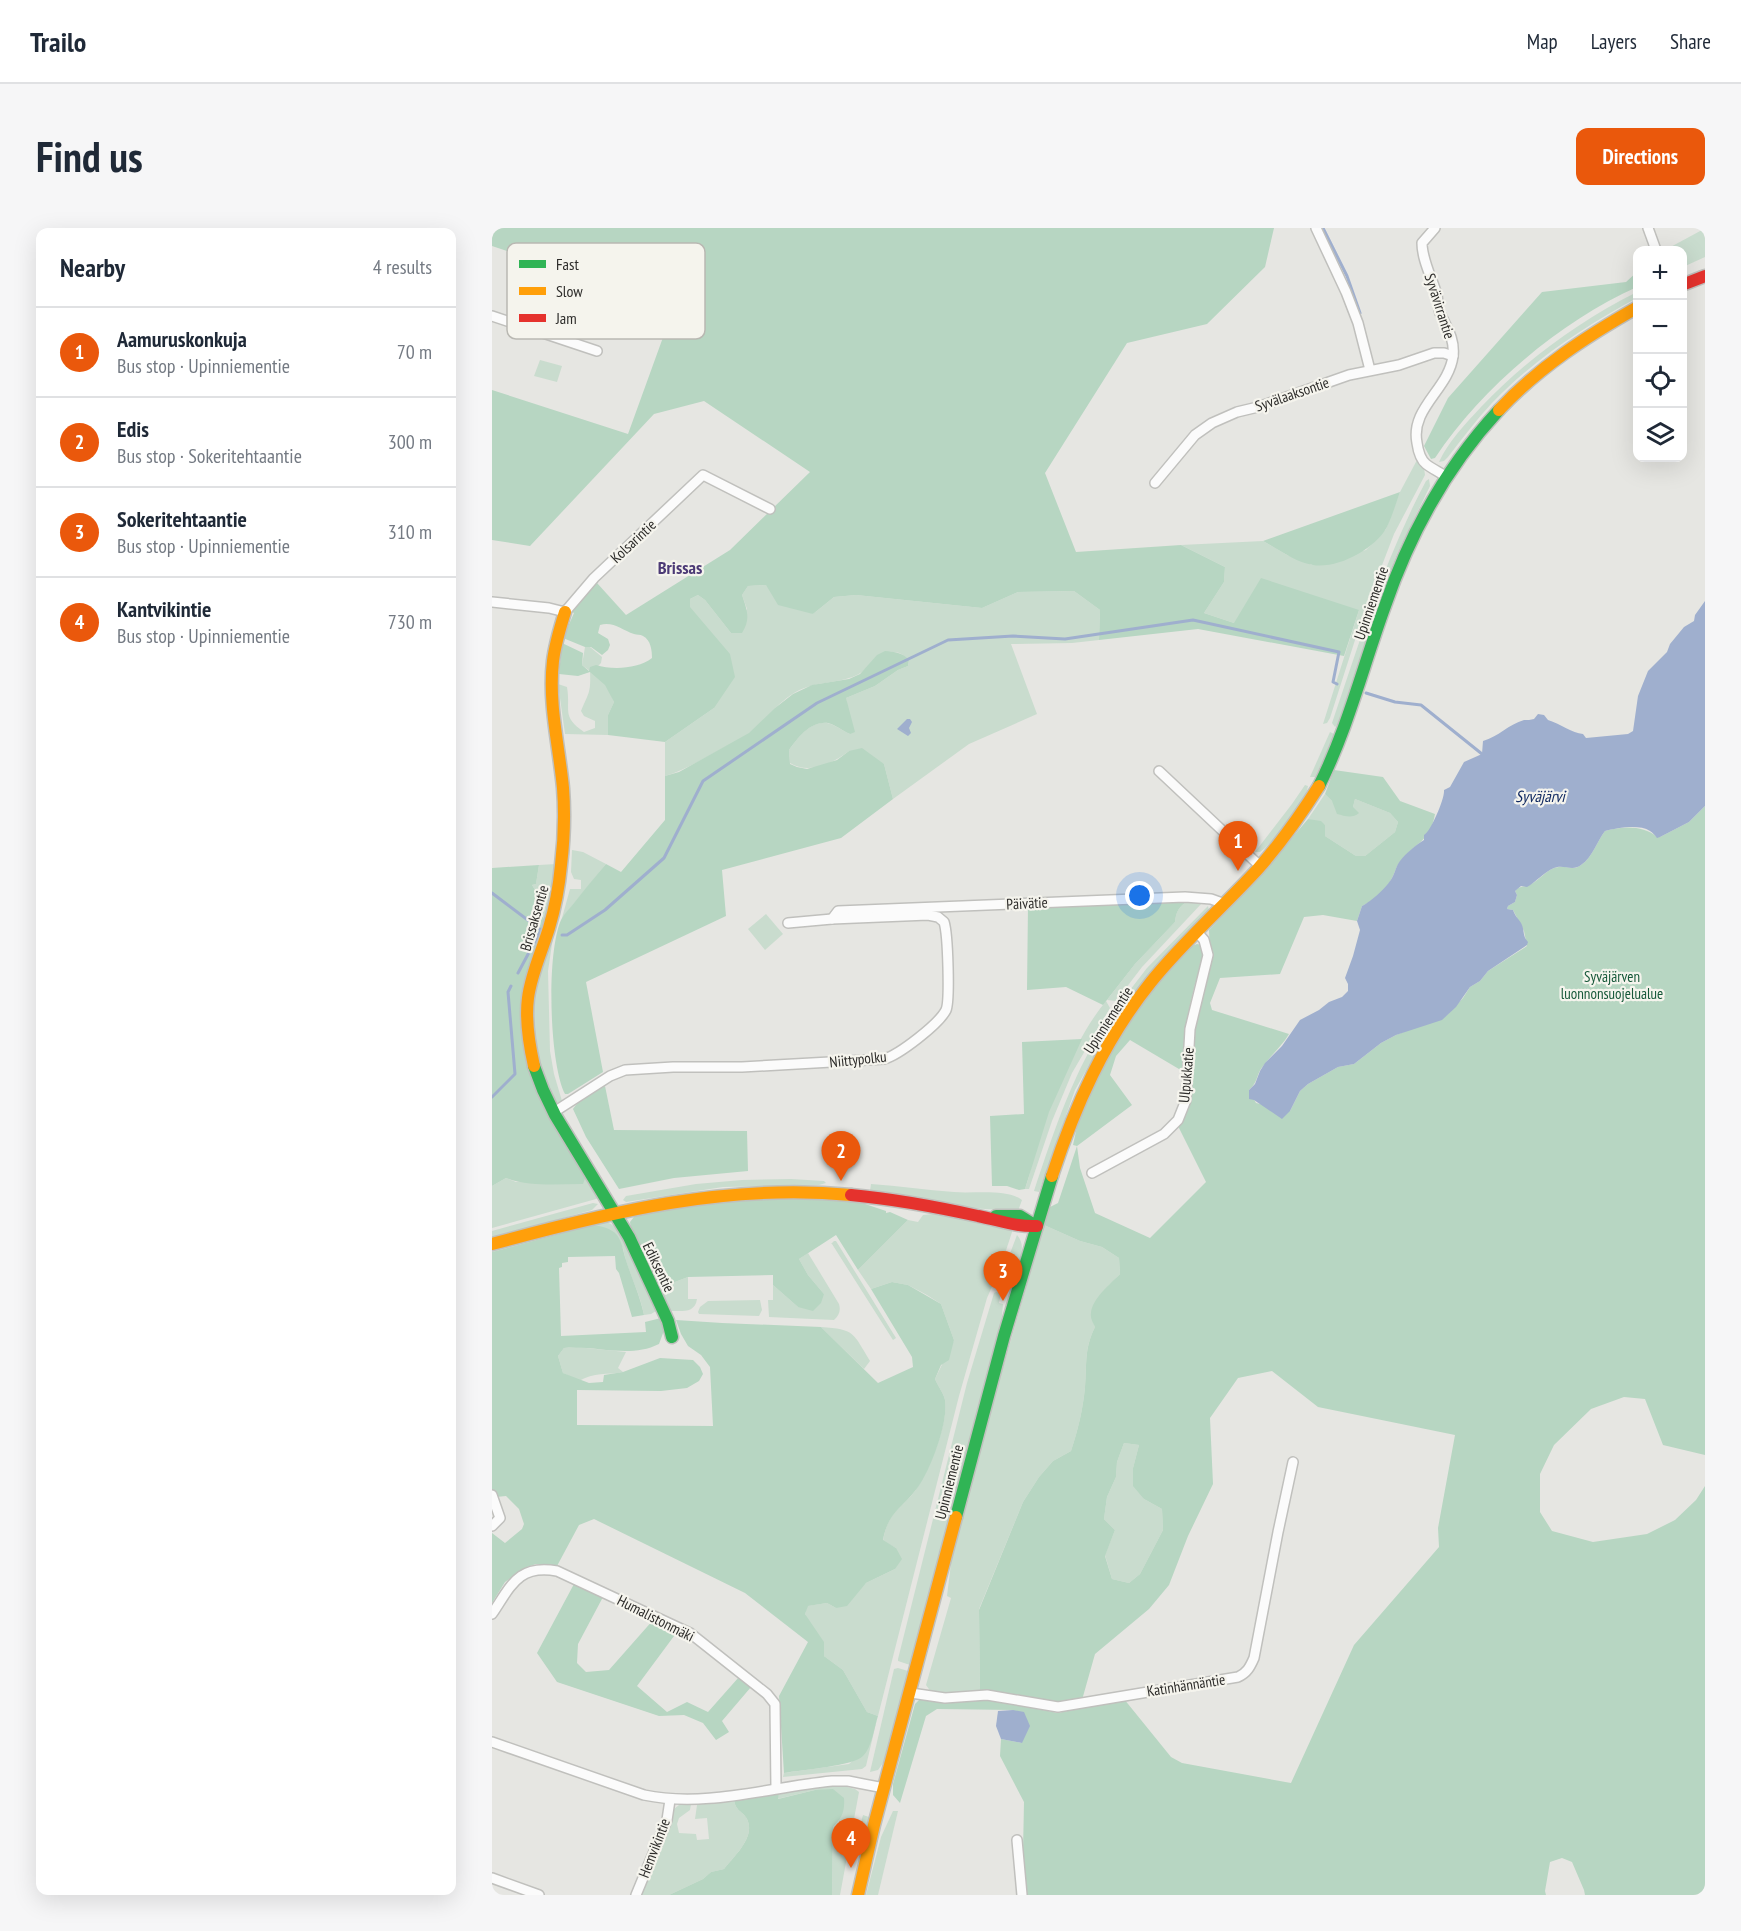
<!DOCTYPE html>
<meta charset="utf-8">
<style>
:root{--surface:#fff;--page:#f6f6f7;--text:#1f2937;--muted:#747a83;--line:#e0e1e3;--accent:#ea580c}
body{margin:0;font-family:"PT Sans Narrow",sans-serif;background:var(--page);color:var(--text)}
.controls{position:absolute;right:18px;top:18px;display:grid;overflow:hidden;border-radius:12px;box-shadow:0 6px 24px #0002}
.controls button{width:54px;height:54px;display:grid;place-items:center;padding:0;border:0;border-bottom:2px solid var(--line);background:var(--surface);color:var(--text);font:30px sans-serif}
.you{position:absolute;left:648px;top:668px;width:21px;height:21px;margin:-15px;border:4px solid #fff;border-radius:50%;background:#1a73e8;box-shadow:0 0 0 9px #1a73e833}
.badge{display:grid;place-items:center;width:39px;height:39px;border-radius:50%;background:var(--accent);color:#fff;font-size:20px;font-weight:700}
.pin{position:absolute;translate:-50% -50px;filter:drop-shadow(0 2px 3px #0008)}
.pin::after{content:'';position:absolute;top:32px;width:21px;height:18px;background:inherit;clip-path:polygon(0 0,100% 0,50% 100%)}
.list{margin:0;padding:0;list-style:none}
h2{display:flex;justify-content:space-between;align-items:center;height:78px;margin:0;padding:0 24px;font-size:26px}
h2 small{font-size:20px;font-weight:400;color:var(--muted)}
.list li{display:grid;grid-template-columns:39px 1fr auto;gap:18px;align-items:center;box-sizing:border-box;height:90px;padding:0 24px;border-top:2px solid var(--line)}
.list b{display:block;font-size:22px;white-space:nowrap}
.list p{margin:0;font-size:20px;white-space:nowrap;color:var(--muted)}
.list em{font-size:20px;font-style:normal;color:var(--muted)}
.icon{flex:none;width:33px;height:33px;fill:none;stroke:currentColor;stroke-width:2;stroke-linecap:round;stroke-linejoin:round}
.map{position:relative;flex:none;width:1213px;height:1667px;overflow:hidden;border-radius:12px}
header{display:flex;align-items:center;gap:36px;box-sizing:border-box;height:84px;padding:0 30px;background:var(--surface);border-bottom:2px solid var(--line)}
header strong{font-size:28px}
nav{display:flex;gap:33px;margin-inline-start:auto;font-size:21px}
.intro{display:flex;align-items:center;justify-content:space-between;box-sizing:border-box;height:144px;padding:0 36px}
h1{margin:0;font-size:42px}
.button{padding:15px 27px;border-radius:12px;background:var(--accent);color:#fff;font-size:21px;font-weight:700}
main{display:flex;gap:36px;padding:0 36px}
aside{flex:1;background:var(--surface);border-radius:12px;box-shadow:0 6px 24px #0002}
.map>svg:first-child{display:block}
.green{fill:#c9dcce}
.forest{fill:#b7d6c2;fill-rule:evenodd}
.water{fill:#9fafce}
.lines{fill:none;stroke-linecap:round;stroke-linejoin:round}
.stream{stroke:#9fafce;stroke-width:3}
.street-casing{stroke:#c0c0bd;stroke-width:12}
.fast-casing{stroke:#c0c0bd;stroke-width:15}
.slow-casing{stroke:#c0c0bd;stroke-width:15}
.jam-casing{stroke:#c0c0bd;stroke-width:15}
.street{stroke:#fbfbfb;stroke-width:9}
.fast{stroke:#30b455;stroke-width:12}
.slow{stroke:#ff9f0a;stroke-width:12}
.jam{stroke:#e5322d;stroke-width:12}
.labels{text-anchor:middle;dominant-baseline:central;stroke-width:4.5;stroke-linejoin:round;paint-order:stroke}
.street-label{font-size:15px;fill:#2d2c2a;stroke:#f5f4ed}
.park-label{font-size:15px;fill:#165839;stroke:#f5f4ed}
.water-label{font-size:16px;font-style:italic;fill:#0f2860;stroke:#f5f4ed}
.quarter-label{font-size:18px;font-weight:bold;fill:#4c3a76;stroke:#f5f4ed}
.key{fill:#f5f4ed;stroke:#b9b8b2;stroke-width:1.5}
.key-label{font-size:16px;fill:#2d2c2a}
</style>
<header>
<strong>Trailo</strong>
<nav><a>Map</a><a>Layers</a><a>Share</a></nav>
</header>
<div class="intro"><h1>Find us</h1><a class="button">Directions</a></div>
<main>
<aside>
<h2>Nearby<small>4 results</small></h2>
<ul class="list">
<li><span class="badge">1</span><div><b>Aamuruskonkuja</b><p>Bus stop · Upinniementie</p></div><em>70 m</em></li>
<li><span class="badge">2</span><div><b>Edis</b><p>Bus stop · Sokeritehtaantie</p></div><em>300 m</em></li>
<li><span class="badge">3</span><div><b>Sokeritehtaantie</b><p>Bus stop · Upinniementie</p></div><em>310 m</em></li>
<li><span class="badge">4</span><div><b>Kantvikintie</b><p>Bus stop · Upinniementie</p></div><em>730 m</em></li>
</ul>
</aside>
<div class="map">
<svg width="1213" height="1667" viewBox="0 0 1213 1667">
<rect width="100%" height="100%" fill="#e6e6e2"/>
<g class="green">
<polygon points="1210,2 1213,2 1213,29 1191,39 1190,22 1173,22"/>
<path d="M1145 64V70C1093 98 1041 132 1000 175 984 192 970 211 956 229L952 233 947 234C956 214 974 195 989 179 1034 132 1087 93 1145 64Z"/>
<polygon points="48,132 70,138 65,154 42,148"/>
<polygon points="925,232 932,240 933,247 902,306 872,384 838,490 835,495 831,496 867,382 742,395 712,385 732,354 733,339 689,317 771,313 795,327 820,337 874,322 894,301 908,264"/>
<path d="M937 251 938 258 905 326 889 367 848 494 843 499 840 495C868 413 893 330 934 253Z"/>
<path d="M274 357 321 386 342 369 364 367 490 380 526 364 582 363 608 382 607 412 580 415 519 416 545 486 477 516 401 571 392 536 357 523C342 535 317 547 298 535L297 522C306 510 318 493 335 495 342 496 351 503 358 506L354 470 383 458 406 442 416 438 417 432C412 427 408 424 401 424 383 421 379 440 365 447 344 457 320 452 299 467 284 477 273 492 259 504 251 511 240 515 231 520 212 530 194 542 173 548V514L222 480 216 402 197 379 198 371 206 367 213 372 239 405 255 381 250 367 256 358Z"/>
<path d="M93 419H98L110 429 109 435 106 438 122 474 116 487V507L73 506 66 456 75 459C79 483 69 488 92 504L103 500V493L92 488 89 483C97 464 99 465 98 443L90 437Z"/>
<polygon points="838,504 842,506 841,512 823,549 818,549"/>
<path d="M813 557 816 558C813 578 786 607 772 621L768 624H763L800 576Z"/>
<polygon points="833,566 840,573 861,579 863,571 898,585 906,594 903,604 873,628 864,628 833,608 833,597 816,591"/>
<polygon points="80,622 91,624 114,636 70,690 78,661 89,661 89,652 82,651 79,644"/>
<polygon points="64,636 56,692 51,690 49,671 40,657 44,656 47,637"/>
<polygon points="72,663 60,716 56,743 58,823 62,846 70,873 64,875 51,853 41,819 40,769"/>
<path d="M696 673 710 675 650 739 624 773 615 772 643 736 683 694C684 684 687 678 696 673Z"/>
<polygon points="716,678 717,682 680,719 633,776 628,775 655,740"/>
<polygon points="274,686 291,706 273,722 256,701"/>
<path d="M614 773 618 780 580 845 560 893 537 961H533C538 948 540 934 544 920 559 873 582 812 614 773Z"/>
<path d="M622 783 625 787 583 862 547 964 542 963C563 900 583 838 622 783Z"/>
<polygon points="95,945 107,969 104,971 0,1000 0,958 14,950 24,954"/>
<polygon points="299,951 332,953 334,955 327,957 231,959 134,974 131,972 134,968 204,956 250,952"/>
<path d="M379 956C407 958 434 962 462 964 482 966 514 960 530 972L526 983 477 980 378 963Z"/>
<polygon points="101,975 106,976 100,982 0,1010 0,1003"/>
<path d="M441 986 505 996 520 1002V1004L509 1038 495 1070 467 1168 386 1488 375 1484 351 1442 332 1428 313 1386 315 1378 335 1375 344 1380 374 1355 403 1341 404 1320 391 1313C396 1283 407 1284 423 1263 436 1246 457 1194 453 1172 452 1166 446 1158 443 1151L462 1112 449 1076 435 1067 416 1057 400 1054 379 1061 366 1042 416 992 426 994 431 987Z"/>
<path d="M107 991 119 996 127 1003 164 1078V1083L159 1086 152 1087C148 1064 135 1043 131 1020L100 997 0 1024V1019Z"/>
<path d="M552 997 588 1013 610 1019 627 1030 628 1046C614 1060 593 1078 603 1099 592 1121 595 1135 593 1159 591 1181 586 1202 579 1223L561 1233 547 1249 531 1274 487 1381 488 1465 458 1467 439 1464 434 1457 459 1370 455 1368 460 1327 476 1261Z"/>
<path d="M525 1007C537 1020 524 1040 518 1054L513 1053 511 1060 506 1057Z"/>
<polygon points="342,1013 344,1013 404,1110 401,1112 340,1016 339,1016"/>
<path d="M316 1025 347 1076C349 1083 347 1087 342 1092L277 1089 276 1072H281V1057L306 1079 332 1066 316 1047 307 1031Z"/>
<path d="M196 1049V1071H205C203 1085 191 1083 179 1083L167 1060Z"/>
<polygon points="504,1064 509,1065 507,1075 511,1076 509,1099 487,1176 435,1379 418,1437 406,1433 406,1431 475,1155 502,1065"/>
<polygon points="268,1072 270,1082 267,1088 207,1086 206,1084 208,1079 216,1073"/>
<path d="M329 1099C363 1101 361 1105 378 1133L372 1141Z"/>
<path d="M84 1119 134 1124 126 1140 131 1144C115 1147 102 1144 87 1153L71 1145 66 1128 72 1120Z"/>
<polygon points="632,1215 647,1217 641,1240 652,1271 670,1281 671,1302 648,1346 637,1355 620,1351 613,1327 623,1302 612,1291 615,1269 624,1249 625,1234"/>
<polygon points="406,1440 416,1443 407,1486 394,1531 386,1542 378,1544 402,1441"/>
<polygon points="385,1491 374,1538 370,1541 291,1549 292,1545 357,1536 376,1519"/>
<polygon points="343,1556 363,1561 367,1564 348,1667 340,1667 341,1599 347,1593 323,1562 285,1571 287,1563"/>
<path d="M242 1572C244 1584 251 1583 255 1591 264 1609 242 1628 232 1641L219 1644 211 1651 177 1667H148L182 1581 187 1577 196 1575 199 1576 198 1582 187 1590 185 1596 187 1605 204 1606 205 1612 217 1611 215 1590 203 1591 205 1577 207 1575Z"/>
<polygon points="401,1583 406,1583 386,1667 374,1667 389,1609"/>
<polygon points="371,1587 377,1589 365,1624 362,1624 362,1619"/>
</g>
<g class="forest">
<path d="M0 0H782L773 39 715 96 635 115 553 245 584 324 689 317 733 339 732 354 712 385 742 395 769 350 867 382 852 428 706 401 607 412 608 382 582 363 526 364 490 380 364 367 342 369 321 386 286 377 274 357 256 358 250 367C255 382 259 391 250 405H239L213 372 206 367 198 371V379L238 426 243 449 222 480 173 514 116 507V487L122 474 113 457 98 444 86 448 67 446 70 415 91 425 90 437 97 443 98 439 104 437C120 442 146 441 160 430 160 423 159 412 151 408 148 406 145 407 142 406 130 402 121 393 108 397L106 405 116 411 118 417 116 422 110 427 99 419H93L71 410 82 385 78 383 84 374 105 355 134 387 238 322 318 244 212 173 162 186 38 318 0 312V162L136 206 182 79 0 18Z"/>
<path d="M1145 44V59C1069 93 989 160 943 230L939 231 932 218 956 170 1050 64 1134 54Z"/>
<path d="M908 264C904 276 900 288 895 299 883 321 846 341 821 337 803 334 786 321 771 313Z"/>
<path d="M393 423C403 424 410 424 417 432L416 438 406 442 383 458 354 470 363 504 358 506C351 503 342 496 336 495 318 493 306 510 297 522L298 536 305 539 315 541 345 532 357 523 370 520 392 536 401 571 349 610 230 642 234 688 94 754 111 844 76 866H73C57 835 54 721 70 690 73 685 78 680 82 675 92 662 103 649 114 636L129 644 173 592V548L187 544 257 505 283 480 301 466 320 457 357 451 368 446 385 427Z"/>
<path d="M842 542 891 549 908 573 943 586C938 615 923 614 908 634 904 638 903 645 900 650 894 662 883 672 870 678L865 693 831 687 812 689 788 746 728 750 718 775 720 782 797 806C790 818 780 826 772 837 764 845 767 853 757 862L764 875 798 883 808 863 816 856 846 839 862 836 889 815 904 807 955 787 971 770 978 759 988 753 996 743 1035 718 1032 703 1021 682 1015 681 1016 678 1023 674 1025 667 1023 663C1028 657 1032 660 1039 656 1048 652 1055 640 1067 639 1076 638 1081 643 1089 637 1101 629 1105 613 1113 603 1131 598 1151 597 1165 609H1168L1197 594 1213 578V1227L1171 1217 1153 1171 1132 1169 1099 1181 1062 1217 1048 1246V1284L1060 1303 1101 1314 1155 1306 1183 1292 1204 1272 1213 1258V1667H1093L1092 1662 1080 1634 1070 1630 1058 1634 1053 1663 1054 1667H534L531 1624 532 1574 508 1528 509 1511 530 1515 521 1482 445 1481 434 1488 408 1575 401 1567V1556L423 1476 429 1470H490L566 1485 632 1471 679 1529 690 1535 799 1555 862 1417 947 1319 946 1300 963 1207 826 1179 780 1143 746 1150 718 1190 721 1256 696 1308 677 1357 657 1381 603 1426 590 1472 570 1476 488 1465 487 1382 531 1274 547 1249 561 1233 579 1223C586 1202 591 1181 593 1159 595 1136 592 1121 603 1099 601 1095 598 1090 599 1085 600 1071 618 1056 628 1046L627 1030 610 1019 588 1013 552 997 558 979 566 975 585 918 581 917 588 885 611 835 654 769 700 718 705 716 710 717 713 732 703 756 697 782 693 812 692 844 638 812 624 828 618 847 640 877 585 918 588 940 603 985 658 1010 714 954 686 898 693 886 699 861 703 797 718 726 717 702 765 651 816 591 829 593 833 597V608L864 628H873L903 604 906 594 898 585 863 571 861 579 867 585C860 591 853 588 845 586L840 573 833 566ZM632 1215 647 1217 641 1240V1258L652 1271 670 1281 671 1302 648 1346 637 1355 620 1351 613 1328 623 1302 612 1291 615 1269 624 1249 625 1234Z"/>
<path d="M47 637 44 656 40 657 49 671 51 690 56 692 31 806 95 945 91 956C65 956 39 959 14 950L0 958V640Z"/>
<path d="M696 673C687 678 684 684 683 694L643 736 611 777 574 759 535 762 536 677Z"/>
<polygon points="590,811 557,884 533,961 527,962 515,958 500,958 498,888 532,886 530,814"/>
<path d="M113 858 122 902 255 903 256 943 182 950 127 961 94 909 81 881C88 870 102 863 113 858Z"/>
<polygon points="310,968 364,973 394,983 394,985 398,984 416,992 366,1042 344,1007 307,1031 316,1047 332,1066 329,1075 321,1083 306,1079 281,1057 281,1047 196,1049 167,1060 139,1001 138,994 145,985 225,971"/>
<path d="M100 997C109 998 119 1000 125 1007 130 1014 131 1022 133 1029 139 1049 148 1067 152 1087L140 1089 127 1045 124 1041 123 1028 76 1029V1034L70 1035V1039L67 1040 69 1108 154 1104 153 1094 169 1090 174 1097 167 1116C137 1131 104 1117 72 1120L66 1128 71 1145 97 1155 111 1154 112 1147 131 1144 168 1130 201 1132 208 1139 211 1146 207 1153 195 1160 169 1163 85 1162V1197L221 1198 218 1139 209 1127 196 1118 189 1106 184 1092 230 1095 329 1099 386 1155 421 1139 420 1129 379 1061 400 1054 416 1057 449 1076 462 1112 457 1132 449 1137 443 1151C446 1158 452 1166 453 1172 457 1194 437 1247 423 1263 408 1282 396 1285 391 1312L404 1320 410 1331 403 1341 374 1355 355 1378 344 1380 335 1375 316 1378 313 1386 332 1414V1428L351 1442 375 1484 386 1488C382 1500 380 1519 371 1528 362 1538 308 1542 292 1545L287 1468 316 1414 253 1365 102 1291 87 1297 65 1338 44 1336 35 1339 13 1354 0 1375V1305L13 1315 30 1301 32 1296 27 1281 14 1268 4 1269 0 1263V1024Z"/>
<polygon points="82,1356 111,1369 86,1416 85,1435 94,1444 117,1442 162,1391 185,1404 145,1458 175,1484 195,1474 216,1484 247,1449 259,1459 230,1493 237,1504 224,1512 211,1495 192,1487 167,1488 65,1454 45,1425"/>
<path d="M341 1561 352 1570C353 1583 350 1590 341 1599L340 1667H177L211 1651 219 1644 232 1641C242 1628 264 1609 255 1591 251 1583 244 1584 242 1572L287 1563 286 1571 323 1562Z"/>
</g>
<g class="water">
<path d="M1213 373V578L1197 594 1168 609 1165 610C1163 607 1161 605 1158 603 1147 596 1125 600 1113 603 1105 613 1101 629 1089 637 1080 644 1072 636 1062 640 1052 644 1044 654 1035 659L1029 658 1023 663 1025 667 1023 674 1016 678 1015 681 1021 682C1023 688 1026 690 1029 695 1033 702 1030 708 1036 714L1035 717 996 743 988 753 978 759 964 779 950 792 904 807 889 815 862 836 846 839 816 856 808 863 798 883 790 891 762 872 757 871V862L763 856 768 843 773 835 790 818 808 792 827 782 837 774 850 769 856 763V756L853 750 861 728 868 702 865 693 870 678C880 673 895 659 900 650 903 645 904 638 908 633 914 625 924 617 932 612V607C939 603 953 570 952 562L958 559 972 534 990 526 991 513C1006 509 1017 496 1032 492 1035 492 1039 492 1042 491L1046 486 1052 487 1056 492C1069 496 1080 505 1091 506L1094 510 1136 506 1141 503 1146 468 1156 443 1175 424 1178 416 1192 399 1202 393 1203 387Z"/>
<polygon points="415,491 418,491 420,494 417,500 419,505 416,508 405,501"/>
<polygon points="521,1482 532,1484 538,1498 530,1515 509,1511 504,1498 506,1483"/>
</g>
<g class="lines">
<g class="stream">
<polyline points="831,0 855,48 868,85"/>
<polyline points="874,465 903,474 929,477 990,526"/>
<polyline points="0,665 49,702 26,745"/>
<polyline points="70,707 75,707 113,682 172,630 211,553 325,475 456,412 521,408 573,411 701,392 847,424 841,454 845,456"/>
<polyline points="0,869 23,846 16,764 19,758"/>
</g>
<defs>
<g id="street">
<polyline points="824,0 854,64 866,95 878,142"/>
<path d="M943 0 930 15C930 32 940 50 945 67 946 73 946 80 948 85 955 100 963 111 961 128 957 161 918 180 925 215 926 222 928 231 934 236 939 240 947 244 953 248"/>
<polyline points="1156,0 1164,22"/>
<polyline points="0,88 105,123"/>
<polyline points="663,255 703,207 720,195 745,184 766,179 857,147 907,137 942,125 952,125 961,128"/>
<polyline points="0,374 57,380 73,384 102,350 211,247 278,281"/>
<polyline points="667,543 768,638"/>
<polyline points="340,691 346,683 693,669 719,671 733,676"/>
<path d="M62 884 118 848 133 842 181 839H250L392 831C407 827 447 796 454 782 458 773 456 706 452 694L446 689 436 687 340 691 296 695"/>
<polyline points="600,945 672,906 686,892 694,872 698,801 716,727 712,712 705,704"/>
<polyline points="0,1267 8,1290 0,1298"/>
<path d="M0 1386C19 1358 26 1336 65 1343L198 1405 275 1466 283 1476 284 1560"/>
<path d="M419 1465 453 1470 495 1467 566 1479 746 1449C755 1445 758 1439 762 1430L786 1304 801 1234"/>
<path d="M0 1514 152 1567C214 1580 278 1559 340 1553H356L392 1560"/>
<polyline points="525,1612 530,1667"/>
<polyline points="0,1650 47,1667"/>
<polyline points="144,1667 175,1592 178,1572"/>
</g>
<g id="fast">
<path d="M827 558C856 500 871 438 893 378 918 305 955 238 1007 182"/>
<polyline points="42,838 51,862 63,887 137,1009 176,1093 180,1109"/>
<polyline points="504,988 528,988 544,998"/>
<polyline points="464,1289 512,1108 560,948"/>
</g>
<g id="slow">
<path d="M1007 182C1047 139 1095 108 1146 79"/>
<path d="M42 838C37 816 33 793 36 770 39 746 50 723 57 700 63 680 67 659 69 637 72 612 73 586 71 560 67 518 56 475 61 433 63 416 68 400 73 384"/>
<path d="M560 948C583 878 612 812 659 754 691 714 730 680 765 642 788 616 808 588 827 558"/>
<path d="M0 1016C118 984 236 955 359 967"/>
<polyline points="366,1667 382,1597 464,1289"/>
</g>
<g id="jam">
<polyline points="1190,57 1213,48"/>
<path d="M359 967C402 971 445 979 486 988 507 992 524 999 545 998"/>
</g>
</defs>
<use href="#street" class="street-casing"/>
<use href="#fast" class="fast-casing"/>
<use href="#slow" class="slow-casing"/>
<use href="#jam" class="jam-casing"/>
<use href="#street" class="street"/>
<use href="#fast" class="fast"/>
<use href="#slow" class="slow"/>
<use href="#jam" class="jam"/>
</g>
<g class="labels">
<g class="street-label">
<text transform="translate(948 78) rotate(72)">Syvävirrantie</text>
<text transform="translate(800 166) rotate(-19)">Syvälaaksontie</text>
<text transform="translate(141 313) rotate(-43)">Kolsarintie</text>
<text transform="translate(879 375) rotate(-71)">Upinniementie</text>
<text transform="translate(535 675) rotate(-3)">Päivätie</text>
<text transform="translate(42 690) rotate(-74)">Brissaksentie</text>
<text transform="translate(616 792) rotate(-57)">Upinniementie</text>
<text transform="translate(366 831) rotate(-6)">Niittypolku</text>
<text transform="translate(694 847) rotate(-85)">Ulpukkatie</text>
<text transform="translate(167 1039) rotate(64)">Ediksentie</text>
<text transform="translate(457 1254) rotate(-76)">Upinniementie</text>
<text transform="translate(164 1390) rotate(27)">Humalistonmäki</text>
<text transform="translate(694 1457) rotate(-9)">Katinhännäntie</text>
<text transform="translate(162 1620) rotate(-69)">Hemvikintie</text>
</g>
<g class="park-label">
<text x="1120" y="748">Syväjärven<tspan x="1120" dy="17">luonnonsuojelualue</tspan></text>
</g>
<g class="water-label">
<text x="1048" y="568">Syväjärvi</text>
</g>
<g class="quarter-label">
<text x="188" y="339">Brissas</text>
</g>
</g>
<rect x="15" y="15" width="198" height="96" rx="9" class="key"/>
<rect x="27" y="32" width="27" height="8" fill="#30b455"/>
<rect x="27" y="59" width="27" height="8" fill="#ff9f0a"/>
<rect x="27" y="86" width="27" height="8" fill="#e5322d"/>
<g class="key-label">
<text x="64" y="42">Fast</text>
<text x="64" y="69">Slow</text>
<text x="64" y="96">Jam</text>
</g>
</svg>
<div class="controls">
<button>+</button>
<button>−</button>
<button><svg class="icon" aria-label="locate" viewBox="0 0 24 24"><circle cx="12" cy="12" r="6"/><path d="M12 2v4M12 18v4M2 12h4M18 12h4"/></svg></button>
<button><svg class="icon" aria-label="layers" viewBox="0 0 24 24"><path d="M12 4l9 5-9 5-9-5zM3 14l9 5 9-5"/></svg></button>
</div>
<div class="you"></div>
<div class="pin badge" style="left:746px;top:643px">1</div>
<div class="pin badge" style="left:349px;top:953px">2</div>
<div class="pin badge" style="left:511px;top:1073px">3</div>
<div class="pin badge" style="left:359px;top:1640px">4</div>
</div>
</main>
